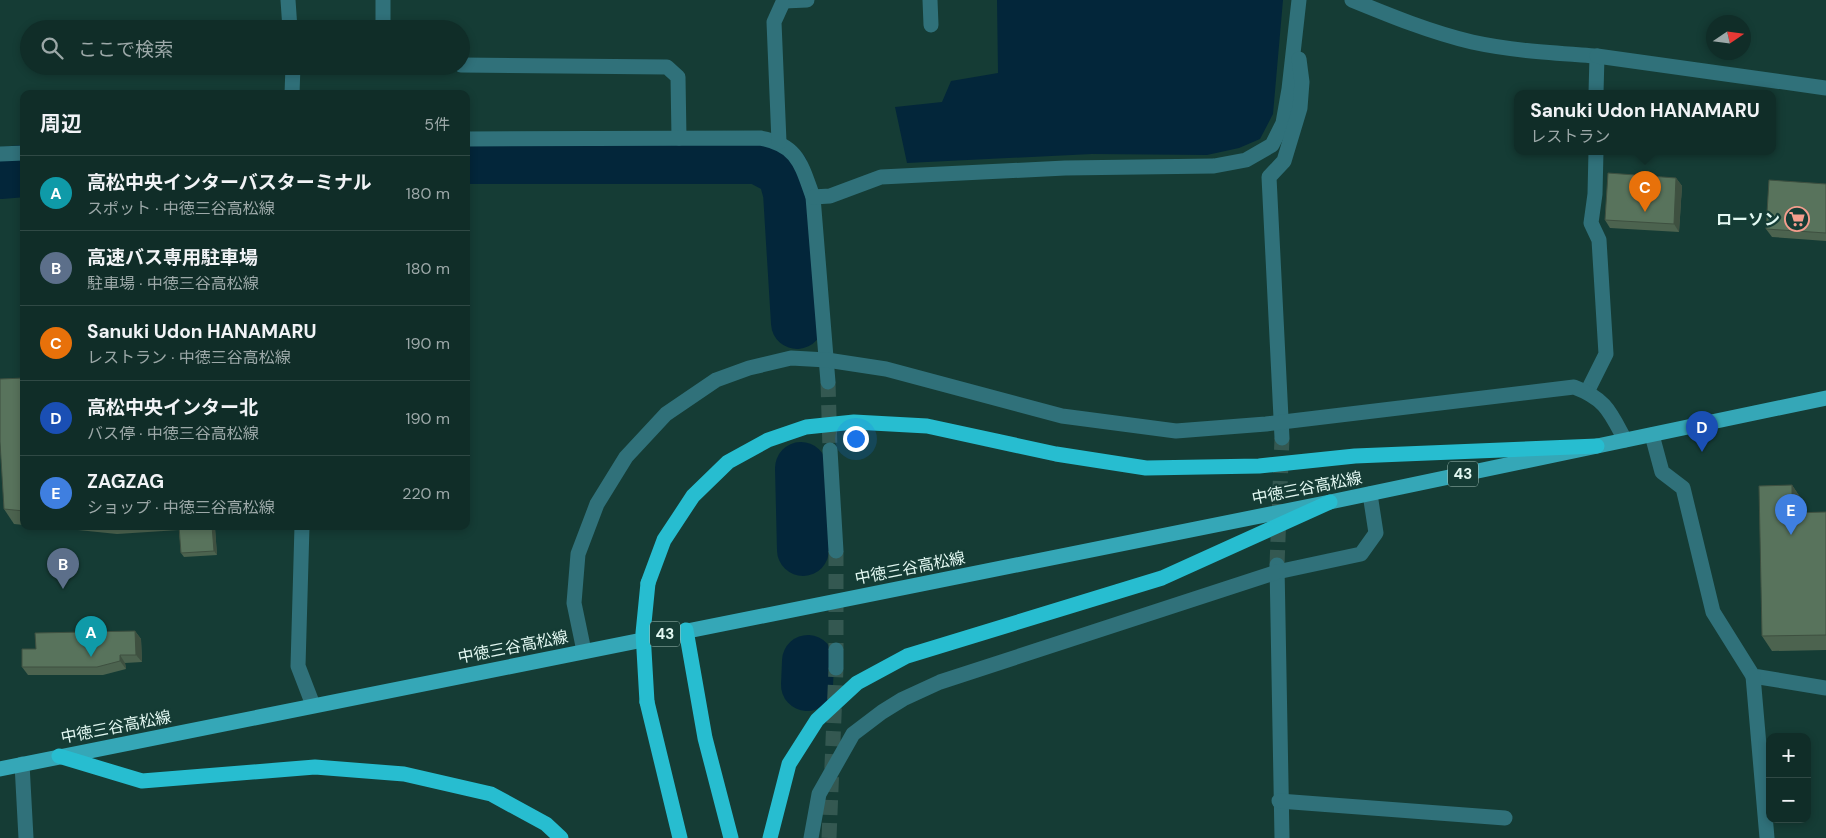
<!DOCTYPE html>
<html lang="ja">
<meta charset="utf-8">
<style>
:root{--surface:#102d28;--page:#193530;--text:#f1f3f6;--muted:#9ca8a8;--line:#304945;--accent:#8bbbb9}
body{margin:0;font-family:"DM Sans","Noto Sans JP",sans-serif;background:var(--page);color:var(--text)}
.controls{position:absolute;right:15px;bottom:15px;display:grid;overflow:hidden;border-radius:10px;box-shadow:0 2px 8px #0003}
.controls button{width:45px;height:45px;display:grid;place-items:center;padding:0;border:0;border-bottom:1px solid var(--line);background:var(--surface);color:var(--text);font:25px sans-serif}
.compass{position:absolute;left:1706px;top:15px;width:45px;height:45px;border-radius:50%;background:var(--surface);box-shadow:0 2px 8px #0003;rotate:77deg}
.you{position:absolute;left:855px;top:438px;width:18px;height:18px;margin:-12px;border:4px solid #fff;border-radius:50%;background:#1a73e8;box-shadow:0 0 0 8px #1a73e833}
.badge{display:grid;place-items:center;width:32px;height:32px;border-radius:50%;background:var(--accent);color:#fff;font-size:16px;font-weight:700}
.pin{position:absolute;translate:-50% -41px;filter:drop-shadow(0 1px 2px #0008)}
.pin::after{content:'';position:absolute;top:26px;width:18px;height:15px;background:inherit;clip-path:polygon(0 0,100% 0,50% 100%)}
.popup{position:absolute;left:1514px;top:90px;width:262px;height:65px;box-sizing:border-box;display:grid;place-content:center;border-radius:10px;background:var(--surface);filter:drop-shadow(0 1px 4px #0005);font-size:16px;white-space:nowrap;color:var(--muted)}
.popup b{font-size:19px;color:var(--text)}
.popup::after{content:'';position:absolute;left:50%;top:100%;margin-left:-10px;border:10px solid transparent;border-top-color:var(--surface)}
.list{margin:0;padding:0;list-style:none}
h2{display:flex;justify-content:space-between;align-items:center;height:65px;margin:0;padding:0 20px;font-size:21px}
h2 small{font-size:16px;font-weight:400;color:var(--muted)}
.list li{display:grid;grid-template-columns:32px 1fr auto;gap:15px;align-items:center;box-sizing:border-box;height:75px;padding:0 20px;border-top:1px solid var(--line)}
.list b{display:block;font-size:19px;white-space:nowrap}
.list p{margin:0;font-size:16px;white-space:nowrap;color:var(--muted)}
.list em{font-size:16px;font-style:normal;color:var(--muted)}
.icon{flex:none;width:28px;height:28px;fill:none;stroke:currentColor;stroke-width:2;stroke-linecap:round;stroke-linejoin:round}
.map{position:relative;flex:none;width:1826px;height:838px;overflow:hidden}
.search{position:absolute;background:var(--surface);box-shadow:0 2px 8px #0003;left:20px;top:20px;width:450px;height:55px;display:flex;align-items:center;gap:12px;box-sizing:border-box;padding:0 18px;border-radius:28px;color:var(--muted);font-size:19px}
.panel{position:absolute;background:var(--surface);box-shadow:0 2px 8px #0003;left:20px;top:90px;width:450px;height:440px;border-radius:10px}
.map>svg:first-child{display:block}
.water{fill:#03263a}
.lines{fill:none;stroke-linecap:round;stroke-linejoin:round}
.river{stroke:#03263a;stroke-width:52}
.street-tunnel{stroke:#345851;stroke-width:15;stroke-dasharray:15 8;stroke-linecap:butt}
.street{stroke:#30717a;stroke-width:15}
.primary{stroke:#35a7b7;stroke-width:15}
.highway{stroke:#27bdd0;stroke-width:15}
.highway-bridge{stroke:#27bdd0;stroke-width:15}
.wall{fill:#4c634f}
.shaded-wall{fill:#3e5040}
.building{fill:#58735c;stroke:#3e5040}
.labels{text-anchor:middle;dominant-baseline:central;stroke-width:4.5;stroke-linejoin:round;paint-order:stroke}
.shield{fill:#153c35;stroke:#a5c0b9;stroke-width:1}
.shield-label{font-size:15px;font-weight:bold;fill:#e3f8f2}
.poi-label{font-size:16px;font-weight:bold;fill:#e3f8f2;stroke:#153c35;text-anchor:end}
.street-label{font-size:16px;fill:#e3f8f2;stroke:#153c35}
</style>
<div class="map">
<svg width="1826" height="838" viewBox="0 0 1826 838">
<rect width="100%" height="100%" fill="#153c35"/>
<polygon class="water" points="997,0 1283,0 1273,114 1260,139 1239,148 1207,155 1092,154 907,163 895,107 942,102 951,81 998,73"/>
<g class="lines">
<g class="river">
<polyline points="466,158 758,158 783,171 789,193 797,323"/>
<polyline points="0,173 24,171"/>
<polyline points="801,468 803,550"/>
<polyline points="807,685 808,661"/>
</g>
<g class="street-tunnel">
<polyline points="828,382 830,450"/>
<polyline points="836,551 836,650"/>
<polyline points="1277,565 1282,438"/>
<polyline points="829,838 836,668"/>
</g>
<g class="street">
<polyline points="288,0 290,29"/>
<polyline points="930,0 931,25"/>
<path d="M1352 0C1391 16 1430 32 1472 42 1513 51 1555 53 1597 56L1596 93"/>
<polyline points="784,1 807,0"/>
<polyline points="383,29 383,0"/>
<polyline points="1597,56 1826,88"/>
<polyline points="461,65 667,67 678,77 679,138"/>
<polyline points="292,94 293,66"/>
<path d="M466 139 760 138C798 145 801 164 813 197L828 382"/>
<polyline points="779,142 774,22 784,0"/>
<polyline points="0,154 24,153"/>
<polyline points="813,197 830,196 881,177 1065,168 1214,166 1246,160 1272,145 1283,123 1289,89 1299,0"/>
<polyline points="1587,392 1606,354 1599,240 1591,223 1595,194 1596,151"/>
<polyline points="1652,435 1662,472 1683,488 1713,612 1753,676 1826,688"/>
<polyline points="1282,438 1269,177 1284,161 1300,108 1302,82 1299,59"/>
<polyline points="830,450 836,551"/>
<polyline points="302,526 298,666 313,705"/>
<polyline points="1277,565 1282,838"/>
<path d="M584 651 574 603 578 554 597 504 626 457 666 414 716 380 749 368 791 358 827 360 886 369 1062 416 1176 431 1266 424 1574 387C1606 399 1610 412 1625 440"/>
<polyline points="836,668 836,650"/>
<polyline points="1753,676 1767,838"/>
<polyline points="22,764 26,838"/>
<polyline points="1279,801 1505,818"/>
<polyline points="811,838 819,794 853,734 882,712 903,699 940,682 1277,572 1361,554 1376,533 1370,494"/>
</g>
<polyline class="primary" points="0,769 1330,502 1826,398"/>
<g class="highway">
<polyline points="648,583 664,540 693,496 728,462 768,440 806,427 854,422 927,426 1056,454 1146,468 1259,466 1355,456 1597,446"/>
<polyline points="686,630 705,738 731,838"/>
<polyline points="647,702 680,838"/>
<polyline points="59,756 142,781 315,767 404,774 491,794 546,824 561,838"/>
<polyline points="770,838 789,764 817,720 857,683 907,656 1162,578 1330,502"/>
</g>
<polyline class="highway-bridge" points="647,702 643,633 648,583"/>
</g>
<g class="wall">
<polygon points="1676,178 1682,186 1679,232 1610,228 1605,220"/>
<polygon points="1826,184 1826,241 1772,237 1766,229"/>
<polygon points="24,378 24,525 14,524 4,509"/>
<polygon points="1792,485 1802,500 1802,513 1826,512 1826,650 1772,651 1762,636"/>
<polygon points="39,526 234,526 215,528 217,555 184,557 181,553 179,530 117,534"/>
<polygon points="135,631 141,639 142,662 125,663 126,669 103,675 28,675 22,667 36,649"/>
</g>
<g class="shaded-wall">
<polygon points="1676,178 1682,186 1679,232 1674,224"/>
<polygon points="1792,485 1802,500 1803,527 1792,513"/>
<polygon points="212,526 214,526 215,528 217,555 214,551"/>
<polygon points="135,631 141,639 142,662 136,655"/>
<polygon points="120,655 125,663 126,669 120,661"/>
</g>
<g class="building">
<polygon points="1608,173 1676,178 1674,224 1605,220"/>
<polygon points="1769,180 1826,184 1826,233 1766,229"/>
<polygon points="24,378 24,511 4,509 0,442 0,379"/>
<polygon points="1792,485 1792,513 1826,512 1826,635 1762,636 1759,486"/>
<polygon points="179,526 212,526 214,551 181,553"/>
<polygon points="135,631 136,655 120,655 120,661 97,667 22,667 22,649 36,649 35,633"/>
</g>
<defs>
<symbol id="supermarket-ring" viewBox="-11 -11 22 22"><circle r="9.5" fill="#153c35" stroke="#f49d8d" stroke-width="1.5"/><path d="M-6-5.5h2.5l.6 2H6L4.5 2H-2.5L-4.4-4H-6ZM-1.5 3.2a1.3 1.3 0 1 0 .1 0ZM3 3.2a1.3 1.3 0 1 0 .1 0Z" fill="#f49d8d"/></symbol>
</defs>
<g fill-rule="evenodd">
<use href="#supermarket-ring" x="1783" y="205" width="28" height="28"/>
</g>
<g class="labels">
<g class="shield">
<rect x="1448" y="461.5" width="30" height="25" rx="4"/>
<rect x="650" y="621.5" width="30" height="25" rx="4"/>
</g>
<g class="shield-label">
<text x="1463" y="474">43</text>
<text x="665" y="634">43</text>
</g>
<g class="poi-label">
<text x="1780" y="219">ローソン</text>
</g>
<g class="street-label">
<text transform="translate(1307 488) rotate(-11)">中徳三谷高松線</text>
<text transform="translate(910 568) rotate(-11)">中徳三谷高松線</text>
<text transform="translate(513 647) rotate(-11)">中徳三谷高松線</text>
<text transform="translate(116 727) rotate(-11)">中徳三谷高松線</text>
</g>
</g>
</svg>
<div class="controls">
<button>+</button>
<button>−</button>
</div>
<svg class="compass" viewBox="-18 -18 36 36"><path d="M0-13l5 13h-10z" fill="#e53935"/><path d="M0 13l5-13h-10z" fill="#9ca8a8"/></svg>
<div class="you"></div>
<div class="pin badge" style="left:91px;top:657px;background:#0f9aa8">A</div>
<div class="pin badge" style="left:63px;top:589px;background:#5c6f8a">B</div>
<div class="pin badge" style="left:1645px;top:212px;background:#e8710a">C</div>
<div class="popup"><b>Sanuki Udon HANAMARU</b>レストラン</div>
<div class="pin badge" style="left:1702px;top:452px;background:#1a4fb4">D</div>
<div class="pin badge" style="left:1791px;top:535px;background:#3f7fe0">E</div>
<div class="search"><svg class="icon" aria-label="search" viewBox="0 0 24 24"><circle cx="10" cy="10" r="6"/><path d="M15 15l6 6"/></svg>ここで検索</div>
<section class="panel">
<h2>周辺<small>5件</small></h2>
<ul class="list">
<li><span class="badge" style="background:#0f9aa8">A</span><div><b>高松中央インターバスターミナル</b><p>スポット · 中徳三谷高松線</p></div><em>180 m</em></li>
<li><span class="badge" style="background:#5c6f8a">B</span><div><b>高速バス専用駐車場</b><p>駐車場 · 中徳三谷高松線</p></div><em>180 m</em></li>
<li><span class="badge" style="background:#e8710a">C</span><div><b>Sanuki Udon HANAMARU</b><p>レストラン · 中徳三谷高松線</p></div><em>190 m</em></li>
<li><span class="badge" style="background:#1a4fb4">D</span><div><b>高松中央インター北</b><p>バス停 · 中徳三谷高松線</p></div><em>190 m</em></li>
<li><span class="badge" style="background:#3f7fe0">E</span><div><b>ZAGZAG</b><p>ショップ · 中徳三谷高松線</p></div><em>220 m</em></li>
</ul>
</section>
</div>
